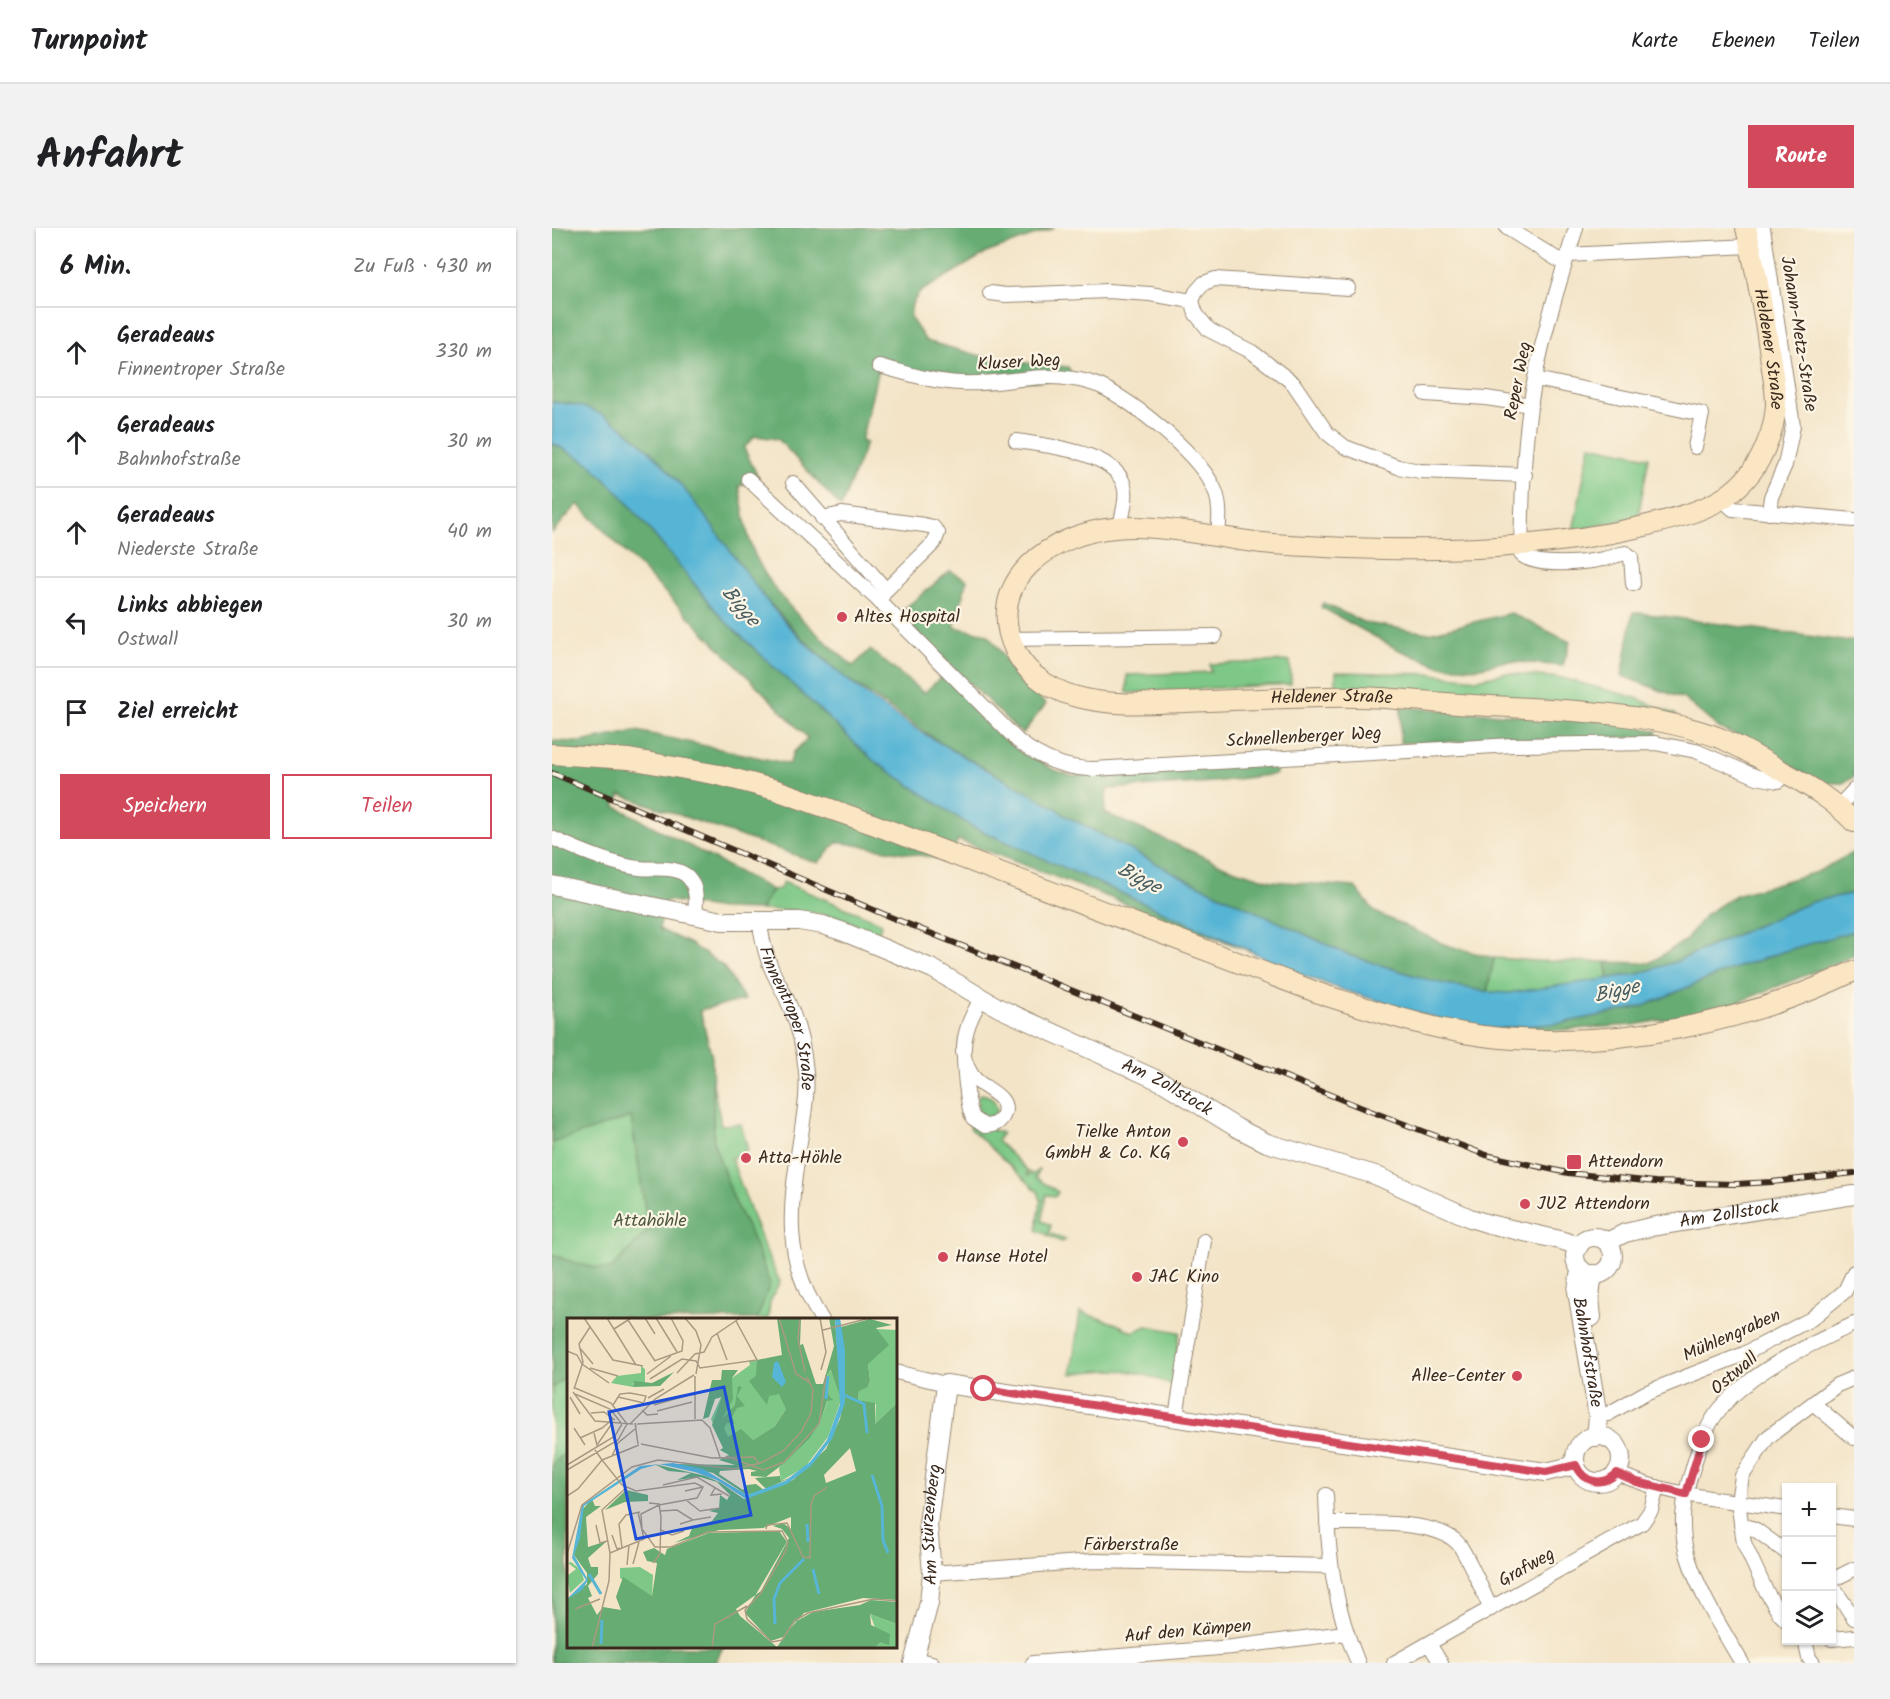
<!DOCTYPE html>
<html lang="de">
<meta charset="utf-8">
<style>
:root{--surface:#fff;--page:#f2f2f2;--text:#202124;--muted:#757577;--line:#e0e0e0;--accent:#d1495b}
body{margin:0;font-family:Kalam,sans-serif;background:var(--page);color:var(--text)}
.controls{position:absolute;right:18px;bottom:18px;display:grid;overflow:hidden;border-radius:0px;box-shadow:0 2px 4px #0004}
.controls button{width:54px;height:54px;display:grid;place-items:center;padding:0;border:0;border-bottom:2px solid var(--line);background:var(--surface);color:var(--text);font:30px sans-serif}
.stop{position:absolute;width:18px;height:18px;margin:-14px;border:4px solid #d1495b;border-radius:50%;background:#fff}
.stop.end{background:#d1495b;border-color:#fff;box-shadow:0 2px 6px #0008}
.list{margin:0;padding:0;list-style:none}
h2{display:flex;justify-content:space-between;align-items:center;height:78px;margin:0;padding:0 24px;font-size:26px}
h2 small{font-size:20px;font-weight:400;color:var(--muted)}
.list li{display:grid;grid-template-columns:39px 1fr auto;gap:18px;align-items:center;box-sizing:border-box;height:90px;padding:0 24px;border-top:2px solid var(--line)}
.list b{display:block;font-size:22px;white-space:nowrap}
.list p{margin:0;font-size:20px;white-space:nowrap;color:var(--muted)}
.list em{font-size:20px;font-style:normal;color:var(--muted)}
.actions{display:flex;gap:12px;padding:18px 24px}
.actions a{flex:1;padding:14px 0;border:2px solid var(--accent);border-radius:0px;text-align:center;font-size:21px;color:var(--accent)}
.actions .main{background:var(--accent);color:#fff}
.icon{flex:none;width:33px;height:33px;fill:none;stroke:currentColor;stroke-width:2;stroke-linecap:round;stroke-linejoin:round}
.map{position:relative;flex:none;width:1302px;height:1435px;overflow:hidden;border-radius:0px}
header{display:flex;align-items:center;gap:36px;box-sizing:border-box;height:84px;padding:0 30px;background:var(--surface);border-bottom:2px solid var(--line)}
header strong{font-size:28px}
nav{display:flex;gap:33px;margin-inline-start:auto;font-size:21px}
.intro{display:flex;align-items:center;justify-content:space-between;box-sizing:border-box;height:144px;padding:0 36px}
h1{margin:0;font-size:42px}
.button{padding:15px 27px;border-radius:0px;background:var(--accent);color:#fff;font-size:21px;font-weight:700}
main{display:flex;gap:36px;padding:0 36px}
aside{flex:1;background:var(--surface);border-radius:0px;box-shadow:0 2px 4px #0004}
.map>svg:first-child{display:block}
.green{fill:#7dc886;stroke:#5c7952;stroke-width:1.5}
.forest{fill:#66ac73;stroke:#506b48;stroke-width:1.5}
.water{fill:#57b5d5;stroke:#49707a;stroke-width:1.5}
.lines{fill:none;stroke-linecap:round;stroke-linejoin:round}
.minor-casing{stroke:#978772;stroke-width:16}
.tertiary-casing{stroke:#978772;stroke-width:20}
.secondary-casing{stroke:#978772;stroke-width:22}
.minor{stroke:#fff;stroke-width:14}
.tertiary{stroke:#fff;stroke-width:18}
.secondary{stroke:#fbe6c4;stroke-width:20}
.rail-casing{stroke:#3b2a1e;stroke-width:6}
.rail{stroke:#fcf5e5;stroke-width:4;stroke-dasharray:11;stroke-linecap:butt}
.route{stroke:#d1495b;stroke-width:8}
.poi-dot{fill:#d1495b;stroke:#fcf5e5;stroke-width:2}
.labels{text-anchor:middle;dominant-baseline:central;stroke-width:4.5;stroke-linejoin:round;paint-order:stroke}
.street-label{font-size:18px;fill:#3b2a1e;stroke:#fcf5e5}
.poi-label{font-size:18px;fill:#3b2a1e;stroke:#fcf5e5;text-anchor:start}
.park-label{font-size:18px;fill:#4f593d;stroke:#fcf5e5}
.water-label{font-size:20px;font-style:italic;fill:#455b5e;stroke:#fcf5e5}
.inset-river{fill:none;stroke:#57b5d5;stroke-width:3}
.inset-road{fill:none;stroke:#a99a83;stroke-width:1.5}
.view{fill:#1d4ed8;fill-opacity:0.15;stroke:#1d4ed8;stroke-width:3}
.inset-edge{fill:none;stroke:#3b2a1e;stroke-width:3}
</style>
<header>
<strong>Turnpoint</strong>
<nav><a>Karte</a><a>Ebenen</a><a>Teilen</a></nav>
</header>
<div class="intro"><h1>Anfahrt</h1><a class="button">Route</a></div>
<main>
<aside>
<h2>6 Min.<small>Zu Fuß · 430 m</small></h2>
<ul class="list">
<li><svg class="icon" aria-label="ahead" viewBox="0 0 24 24"><path d="M12 20V5M6 11l6-6 6 6"/></svg><div><b>Geradeaus</b><p>Finnentroper Straße</p></div><em>330 m</em></li>
<li><svg class="icon" aria-label="ahead" viewBox="0 0 24 24"><path d="M12 20V5M6 11l6-6 6 6"/></svg><div><b>Geradeaus</b><p>Bahnhofstraße</p></div><em>30 m</em></li>
<li><svg class="icon" aria-label="ahead" viewBox="0 0 24 24"><path d="M12 20V5M6 11l6-6 6 6"/></svg><div><b>Geradeaus</b><p>Niederste Straße</p></div><em>40 m</em></li>
<li><svg class="icon" aria-label="left" viewBox="0 0 24 24"><path d="M17 20v-9H6M10 6l-5 5 5 5"/></svg><div><b>Links abbiegen</b><p>Ostwall</p></div><em>30 m</em></li>
<li><svg class="icon" aria-label="arrive" viewBox="0 0 24 24"><path d="M6 21V4h12l-3 4 3 4H6"/></svg><div><b>Ziel erreicht</b></div></li>
</ul>
<div class="actions"><a class="main">Speichern</a><a>Teilen</a></div>
</aside>
<div class="map">
<svg width="1302" height="1435" viewBox="0 0 1302 1435">
<rect width="100%" height="100%" fill="#fcf5e5"/>
<filter id="ink" filterUnits="userSpaceOnUse"><feTurbulence type="fractalNoise" baseFrequency=".0167" numOctaves="2"/><feDisplacementMap in="SourceGraphic" scale="12" xChannelSelector="R" yChannelSelector="G"/><feConvolveMatrix kernelMatrix="1 2 1 2 8 2 1 2 1" color-interpolation-filters="sRGB"/></filter>
<filter id="wash" filterUnits="userSpaceOnUse"><feTurbulence type="fractalNoise" baseFrequency=".008" numOctaves="4" result="noise"/><feDisplacementMap in="SourceGraphic" scale="24" xChannelSelector="R" yChannelSelector="G"/><feGaussianBlur stdDeviation="1.35" result="paint"/><feColorMatrix in="noise" values="0 0 0 0 0 0 0 0 0 0 0 0 0 0 0 0 0 1.4 0 .05"/><feComposite in="paint" operator="in"/></filter>
<g filter="url(#wash)">
<rect width="100%" height="100%" fill="#f3e4c7"/>
<g class="green">
<polygon points="1038,217 1097,229 1086,289 1021,303"/>
<polygon points="738,433 739,456 575,465 575,447 659,444 658,436"/>
<polygon points="784,444 878,446 926,451 953,445 1010,450 1084,470 1124,487 1123,491 1073,481 821,459 784,459"/>
<path d="M231 654 330 695 325 708C319 702 312 700 304 697 273 683 242 682 208 682L220 662 228 661Z"/>
<polygon points="942,730 985,733 1054,734 1057,751 957,765 935,764"/>
<polygon points="160,851 169,897 189,896 196,922 179,930 212,1019 228,1054 218,1074 216,1091 16,1092 16,1418 0,1435 0,907"/>
<path d="M428 866C437 866 445 873 445 883L441 888 432 889C425 884 423 872 428 866Z"/>
<polygon points="414,885 443,903 450,905 445,913 477,944 475,946 476,948 479,945 481,947 487,941 484,950 506,964 504,968 494,967 490,993 499,997 497,1005 514,1012 509,1014 485,1002 489,972 486,964 419,901"/>
<path d="M528 1084 565 1096 580 1104 595 1098 628 1104 620 1158C584 1139 558 1140 519 1146Z"/>
</g>
<g class="forest">
<path d="M0 0H503L434 25 368 64 360 76 358 89 374 113 444 132 516 139 523 151 434 155 327 139 309 213 314 215 289 279 226 211 203 208 192 220 207 251 187 258C192 283 194 311 206 333 227 376 267 407 301 438L318 422 372 465 391 447 464 519 500 541 521 548 667 537H725L724 546 661 554 555 561 553 585 677 640 720 653 803 659 823 684 894 717 942 730 935 764 884 754 799 728 628 648 512 587 504 580 395 519 292 449 249 409 209 366 152 287 99 224 61 193 20 176 0 174Z"/>
<path d="M0 215 37 235 70 268 172 392 321 532 419 598 701 724 406 612 397 632 285 614 266 635 69 567 63 578 220 662 208 682 169 681 114 672 107 701 138 716 171 738 193 772 148 782 160 829 162 916 184 977 201 1011 218 1056 205 1091 81 1092 72 1088 70 1091 16 1092V1147L0 1160V1026C19 1035 38 1040 59 1041L96 1002 79 889 0 915V513L28 514 85 503 237 536 241 525 256 510 26 276 0 305Z"/>
<polygon points="398,343 415,352 402,399 435,406 449,424 461,446 494,476 470,506 346,386"/>
<polygon points="771,375 813,395 877,405 959,385 1018,414 1011,438 954,433 925,440 887,438 845,421 769,379"/>
<polygon points="1081,384 1292,413 1302,413 1302,549 1291,555 1268,555 1198,514 1167,500 1132,471 1070,448"/>
<polygon points="849,479 1066,494 1105,503 1104,509 848,515"/>
<polygon points="1302,624 1302,665 1259,674 1122,734 1086,746 1057,751 1054,734 1098,735 1134,712 1153,687 1184,667 1265,644"/>
<polygon points="1302,703 1302,728 1169,781 1082,797 993,803 941,801 1010,795 1089,779 1172,744 1239,721"/>
<polygon points="16,1222 16,1418 171,1419 163,1435 0,1435 0,1237"/>
</g>
<path class="water" d="M0 174C14 175 27 177 40 182 106 209 166 308 208 364 231 395 262 424 291 448 355 502 432 539 504 580L512 587 628 648 799 728 884 754 935 764 957 765 1086 746 1123 734 1259 674 1302 665V703L1239 721 1172 744 1089 779 1010 795 941 801 883 790 791 762 723 737 701 724 419 598 321 532 172 392 70 268 37 235 0 215Z"/>
</g>
<g filter="url(#ink)">
<g class="lines">
<defs>
<g id="minor">
<polyline points="955,0 1013,36"/>
<path d="M1024 0C1006 58 987 118 978 179 971 227 970 277 969 326 983 340 1032 335 1051 331 1059 330 1066 326 1074 325L1079 329 1081 356"/>
<polyline points="1211,0 1241,198 1233,237 1219,269 1217,285"/>
<polyline points="1015,27 1198,18"/>
<polyline points="796,60 663,51 652,55 644,64 640,73 644,86 657,102 700,124 741,155 775,205 793,219 846,239 868,243 973,247"/>
<polyline points="438,65 454,67 556,63 598,66 640,73"/>
<path d="M327 138C354 145 380 154 408 155 446 158 483 144 521 151 530 152 540 155 548 158 582 174 651 229 664 265 669 280 667 294 666 310"/>
<polyline points="984,151 1150,186 1143,219"/>
<polyline points="873,166 934,170 979,177"/>
<path d="M464 213C494 218 568 223 573 262 575 273 570 287 568 299"/>
<path d="M196 251 327 373 466 513C488 530 512 541 541 541L961 517 1103 515 1144 523 1205 549 1226 553 1234 545"/>
<polyline points="241,255 334,362"/>
<polyline points="1170,271 1181,281 1302,292"/>
<polyline points="270,290 290,286 372,297 381,299 386,305 382,315 334,362 327,373"/>
<polyline points="458,411 663,408"/>
<polyline points="1287,578 1302,562"/>
<path d="M0 610C24 621 62 637 87 640 103 642 124 637 136 649 146 660 144 675 143 688"/>
<path id="s1" d="M207 693C210 707 212 723 218 737 223 750 231 762 236 774 246 796 252 820 254 844 256 866 252 886 249 907 238 978 229 1028 270 1092"/>
<path d="M411 824C413 834 416 843 423 851 433 862 462 869 450 890 446 896 440 898 433 898L421 890C416 880 416 868 414 857 410 820 409 803 430 770"/>
<polyline points="344,1144 394,1156"/>
<polyline points="1262,1176 1302,1210"/>
<polyline points="1056,1186 1093,1165 1192,1126 1259,1091 1293,1063 1302,1044"/>
<polyline points="624,1189 652,1013"/>
<path d="M1065 1245C1117 1269 1178 1272 1234 1281"/>
<path d="M774 1267C776 1329 782 1377 806 1435"/>
<polyline points="1280,1288 1302,1291"/>
<path d="M775 1295C807 1296 889 1290 908 1318 920 1337 929 1360 939 1381"/>
<polyline points="1189,1296 1204,1302 1234,1324"/>
<polyline points="380,1345 542,1333 778,1338"/>
<polyline points="1280,1352 1302,1341"/>
<polyline points="1280,1358 1302,1390"/>
<polyline points="1234,1392 1227,1385 1213,1361 1192,1315 1186,1273 1190,1248 1216,1209 1285,1157 1302,1150"/>
<polyline points="1280,1411 1302,1409"/>
<polyline points="1253,1412 1257,1430 1261,1435"/>
<polyline points="877,1416 889,1435"/>
<polyline points="362,1431 380,1435"/>
<polyline points="481,1435 680,1419 793,1405"/>
<polyline points="842,1435 1090,1295 1099,1282 1105,1259"/>
<path d="M1190 1435C1170 1401 1148 1367 1136 1329 1127 1302 1131 1270 1140 1243 1146 1222 1153 1199 1168 1181 1202 1141 1255 1118 1302 1096"/>
</g>
<g id="tertiary">
<path id="s2" d="M0 657 170 693H247L271 697 292 704 381 741 447 780 612 855 685 900 715 915 823 947 918 990 937 996 1008 1012 1027 1018"/>
<circle cx="1042" cy="1028" r="19"/>
<path id="s3" d="M1055 1014 1073 1005 1098 999 1302 967"/>
<path id="s4" d="M1030 1042 1027 1048 1025 1063 1046 1189 1044 1209"/>
<path d="M1040 1089C1038 1074 1037 1061 1042 1046"/>
<circle cx="1046" cy="1231" r="23"/>
<path id="s5" d="M361 1435 377 1375 380 1345 376 1296 394 1156 994 1244 1024 1237"/>
</g>
<g id="secondary">
<path id="s6" d="M1194 0C1204 42 1212 85 1218 127 1220 143 1224 161 1224 177 1223 190 1220 204 1215 215 1207 237 1192 256 1173 269 1148 285 1116 292 1088 299 970 326 842 324 721 316 670 312 614 295 563 300 501 305 430 353 463 422 475 449 506 466 534 471 567 478 600 475 633 474 680 472 726 470 773 469 822 467 872 474 922 477 1000 482 1094 482 1168 510 1189 519 1209 531 1230 543 1256 557 1281 572 1302 594"/>
<path d="M0 526 77 531 167 547 224 562 318 595 772 767C830 785 889 805 949 810 1069 820 1194 795 1302 743"/>
</g>
</defs>
<use href="#minor" class="minor-casing"/>
<use href="#tertiary" class="tertiary-casing"/>
<use href="#secondary" class="secondary-casing"/>
<use href="#minor" class="minor"/>
<use href="#tertiary" class="tertiary"/>
<use href="#secondary" class="secondary"/>
<defs>
<polyline id="rail" points="0,545 336,688 813,881 934,927 1016,945 1103,954 1184,956 1220,954 1302,945"/>
</defs>
<use href="#rail" class="rail-casing"/>
<use href="#rail" class="rail"/>
</g>
</g>
<g class="lines" filter="url(#ink)">
<path class="route" d="M432 1161 994 1244 1024 1237C1032 1255 1051 1259 1065 1245L1085 1254 1134 1266 1150 1212"/>
</g>
<g class="poi-dot">
<circle cx="290" cy="389" r="6"/>
<circle cx="631" cy="914" r="6"/>
<circle cx="194" cy="930" r="6"/>
<rect x="1014" y="926" width="16" height="16" rx="3"/>
<circle cx="973" cy="976" r="6"/>
<circle cx="391" cy="1029" r="6"/>
<circle cx="585" cy="1049" r="6"/>
<circle cx="965" cy="1148" r="6"/>
</g>
<g class="labels">
<g class="street-label">
<text transform="translate(1246 106) rotate(81)">Johann-Metz-Straße</text>
<text stroke="none"><textPath href="#s6" startOffset="123">Heldener Straße</textPath></text>
<text transform="translate(467 135) rotate(-3)">Kluser Weg</text>
<text transform="translate(967 153) rotate(-79)">Reper Weg</text>
<text stroke="none"><textPath href="#s6" startOffset="1430">Heldener Straße</textPath></text>
<text transform="translate(752 510) rotate(-3)">Schnellenberger Weg</text>
<text stroke="none"><textPath href="#s1" startOffset="102">Finnentroper Straße</textPath></text>
<text stroke="none"><textPath href="#s2" startOffset="656">Am Zollstock</textPath></text>
<text stroke="none"><textPath href="#s3" startOffset="126">Am Zollstock</textPath></text>
<text transform="translate(1180 1108) rotate(-24)">Mühlengraben</text>
<text stroke="none"><textPath href="#s4" startOffset="84">Bahnhofstraße</textPath></text>
<text transform="translate(1183 1146) rotate(-40)">Ostwall</text>
<text stroke="none"><textPath href="#s5" startOffset="141">Am Stürzenberg</textPath></text>
<text x="579" y="1317">Färberstraße</text>
<text transform="translate(975 1340) rotate(-29)">Grafweg</text>
<text transform="translate(636 1404) rotate(-5)">Auf den Kämpen</text>
</g>
<g class="poi-label">
<text x="302" y="389">Altes Hospital</text>
<text x="619" y="904" text-anchor="end">Tielke Anton<tspan x="619" dy="21">GmbH &amp; Co. KG</tspan></text>
<text x="206" y="930">Atta-Höhle</text>
<text x="1036" y="934">Attendorn</text>
<text x="985" y="976">JUZ Attendorn</text>
<text x="403" y="1029">Hanse Hotel</text>
<text x="597" y="1049">JAC Kino</text>
<text x="953" y="1148" text-anchor="end">Allee-Center</text>
</g>
<g class="park-label">
<text x="98" y="993">Attahöhle</text>
</g>
<g class="water-label">
<text transform="translate(188 379) rotate(49)">Bigge</text>
<text transform="translate(587 651) rotate(27)">Bigge</text>
<text transform="translate(1065 764) rotate(-13)">Bigge</text>
</g>
</g>
<g transform="translate(15 1090)">
<rect width="330" height="330" fill="#f3e4c7"/>
<path d="M309 11 330 12V85L308 106 309 86 291 82 292 72 301 69 303 62 301 46ZM219 36V91L208 108 186 122 154 124 144 101 155 77 165 69V60L183 47 182 43 189 42 193 47ZM74 48 78 51V64L66 65V69L44 65 50 58 74 55ZM266 52 274 82 261 119 238 149 214 163 212 150 254 102 262 78 260 55ZM4 244 14 252 17 262 3 275 0 258 9 251 1 245ZM73 249 86 257 85 278 53 260V250ZM303 296 330 306V330H308L313 323Z" fill="#7dc886"/>
<path d="M210 0H234L233 27 236 26 249 66H256L267 28 262 0H268L274 81 264 52 260 56 262 78 266 82 260 83 254 102 243 120 216 146 199 159 184 158V154L190 153 182 151 153 153 152 156 176 172 180 167 189 166 197 172 180 177 146 155 108 146 168 147 152 142 162 137 153 132 156 130 145 107 155 79 148 81 142 99 136 101 145 62H154L155 52H171L165 60 166 81 155 101 168 87 171 68 175 69 170 78 178 88 170 90 165 99 168 106 160 105 157 110 161 119 174 111 186 122 208 108 219 91 212 76 202 78 200 87 182 63 189 58 190 42 215 37ZM303 1 325 7 309 10 322 27 301 46 303 62 301 69 292 73 291 82 308 85V106L330 85V282L296 280 237 295 216 319 204 323 178 295 222 220 215 211 206 208 216 205 224 211V199L196 210 152 212 107 225 122 218 125 210 145 203 151 195 142 193 152 190 153 177 160 182 163 177 150 164 133 159 110 162 124 155 101 153 87 146 139 158 154 165 177 181 226 162 259 131 273 101 278 74 274 9ZM283 130 289 153 259 165 257 157ZM107 54 93 68 66 69 67 63 85 65ZM213 158 214 163 225 159 199 171 188 160ZM59 172 81 177V183L58 184 38 192ZM25 181 28 188H34L19 199 21 229 40 223 21 240 24 249H31V256L21 268 25 278 21 280 30 297 36 289 54 292 49 279 56 259 85 278 90 245 80 243 76 234 87 230 98 237 100 231 142 215 212 213 220 224 194 273 169 291 173 298 210 329 228 304 246 294 293 287 304 282 330 284V306L303 296 304 307 323 316 322 327 313 324 308 330H0V281L20 266V255L7 237 15 192Z" fill="#66ac73" fill-rule="evenodd"/>
<path d="M268 0H273L278 32V85L265 121 244 148 220 166 179 181 150 162 128 154 92 146 74 151 17 188 13 220 7 237 21 262 15 272 0 281 19 262 5 240 15 187 73 148 106 145 136 151 180 177 218 163 243 144 260 122 273 86ZM211 43 219 64 215 69 205 59 207 45Z" fill="#57b5d5"/>
<path class="inset-river" d="M277 77 297 86 300 115M259 81 261 58M305 157 315 188 316 222 321 235M240 206 241 224M246 251 252 276M22 256 34 276M208 306 207 281 213 265 237 241M34 326 35 302"/>
<path class="inset-road" d="M17 0 46 42 76 48M40 0 69 47M78 0 88 16M89 0 110 34M118 0 129 13 134 27 129 56M212 0 229 56 242 64M233 0 231 21 238 54M253 0 259 34 254 52 255 48M61 2 88 43M47 11 64 0M256 12 303 0M150 15 160 42M12 29 26 46M0 33 10 37 15 46 42 65M87 43 115 33 116 23 104 0M23 50 51 58M110 55 128 36 137 34 145 19 173 0M80 56 104 38M83 61 115 41 129 43 133 50 190 42 169 3M8 70 44 85 60 106M7 71 16 44 12 26 23 9M6 74 28 103 66 106M8 76 43 91 55 106M3 79 13 96M51 79 77 85M81 80 97 71M46 87 53 76 63 75 79 78 77 84M87 87 125 76M75 92 80 97 91 96M90 93 125 84M24 95 37 94 48 102M128 101V58M63 106 88 81 127 57M70 106 135 102 143 110 153 139M69 109 68 105 71 126M7 110 18 127M27 115 30 127 44 107M13 120 35 110 46 101M74 126 145 140 187 139 192 145M28 132 35 142 72 127M45 138 51 125 68 111M159 138 196 152 217 144 252 106 259 57M0 147 48 118 55 106M0 152 51 122 60 106M96 167 130 159 162 178M148 170 144 177 155 176M118 173 136 169M0 178 11 171 35 142 55 167 69 173 128 165 136 169 130 180 92 187 74 196 75 211 88 229H104L141 214 215 213 221 224 219 232 194 275 178 292 180 301 205 324 215 322 227 303 241 295 307 281 330 283M119 182 133 193 153 190M82 185 92 186 94 199 93 236 86 245M93 193 110 192 126 202 113 206M126 202 144 199M29 207 33 225 40 223M199 211 200 207 220 205 236 239 243 240 244 186 247 178 260 169M94 212 105 217 117 213M45 217 50 231 53 230M55 230 52 206 59 197 73 194M43 235 77 221 71 194M0 236 15 187 65 149 91 142 167 151 194 145 216 133 234 114 244 95 246 72 240 59M66 246 72 224M60 247 62 227M8 291 33 281M25 330 42 263 43 235 35 192 59 170M145 330 148 306 180 288"/>
<path class="view" d="M157 69 184 197 69 221 42 94Z"/>
<rect width="330" height="330" class="inset-edge"/>
</g>
</svg>
<div class="controls">
<button>+</button>
<button>−</button>
<button><svg class="icon" aria-label="layers" viewBox="0 0 24 24"><path d="M12 4l9 5-9 5-9-5zM3 14l9 5 9-5"/></svg></button>
</div>
<div class="stop" style="left:432px;top:1161px"></div>
<div class="stop end" style="left:1150px;top:1212px"></div>
</div>
</main>
